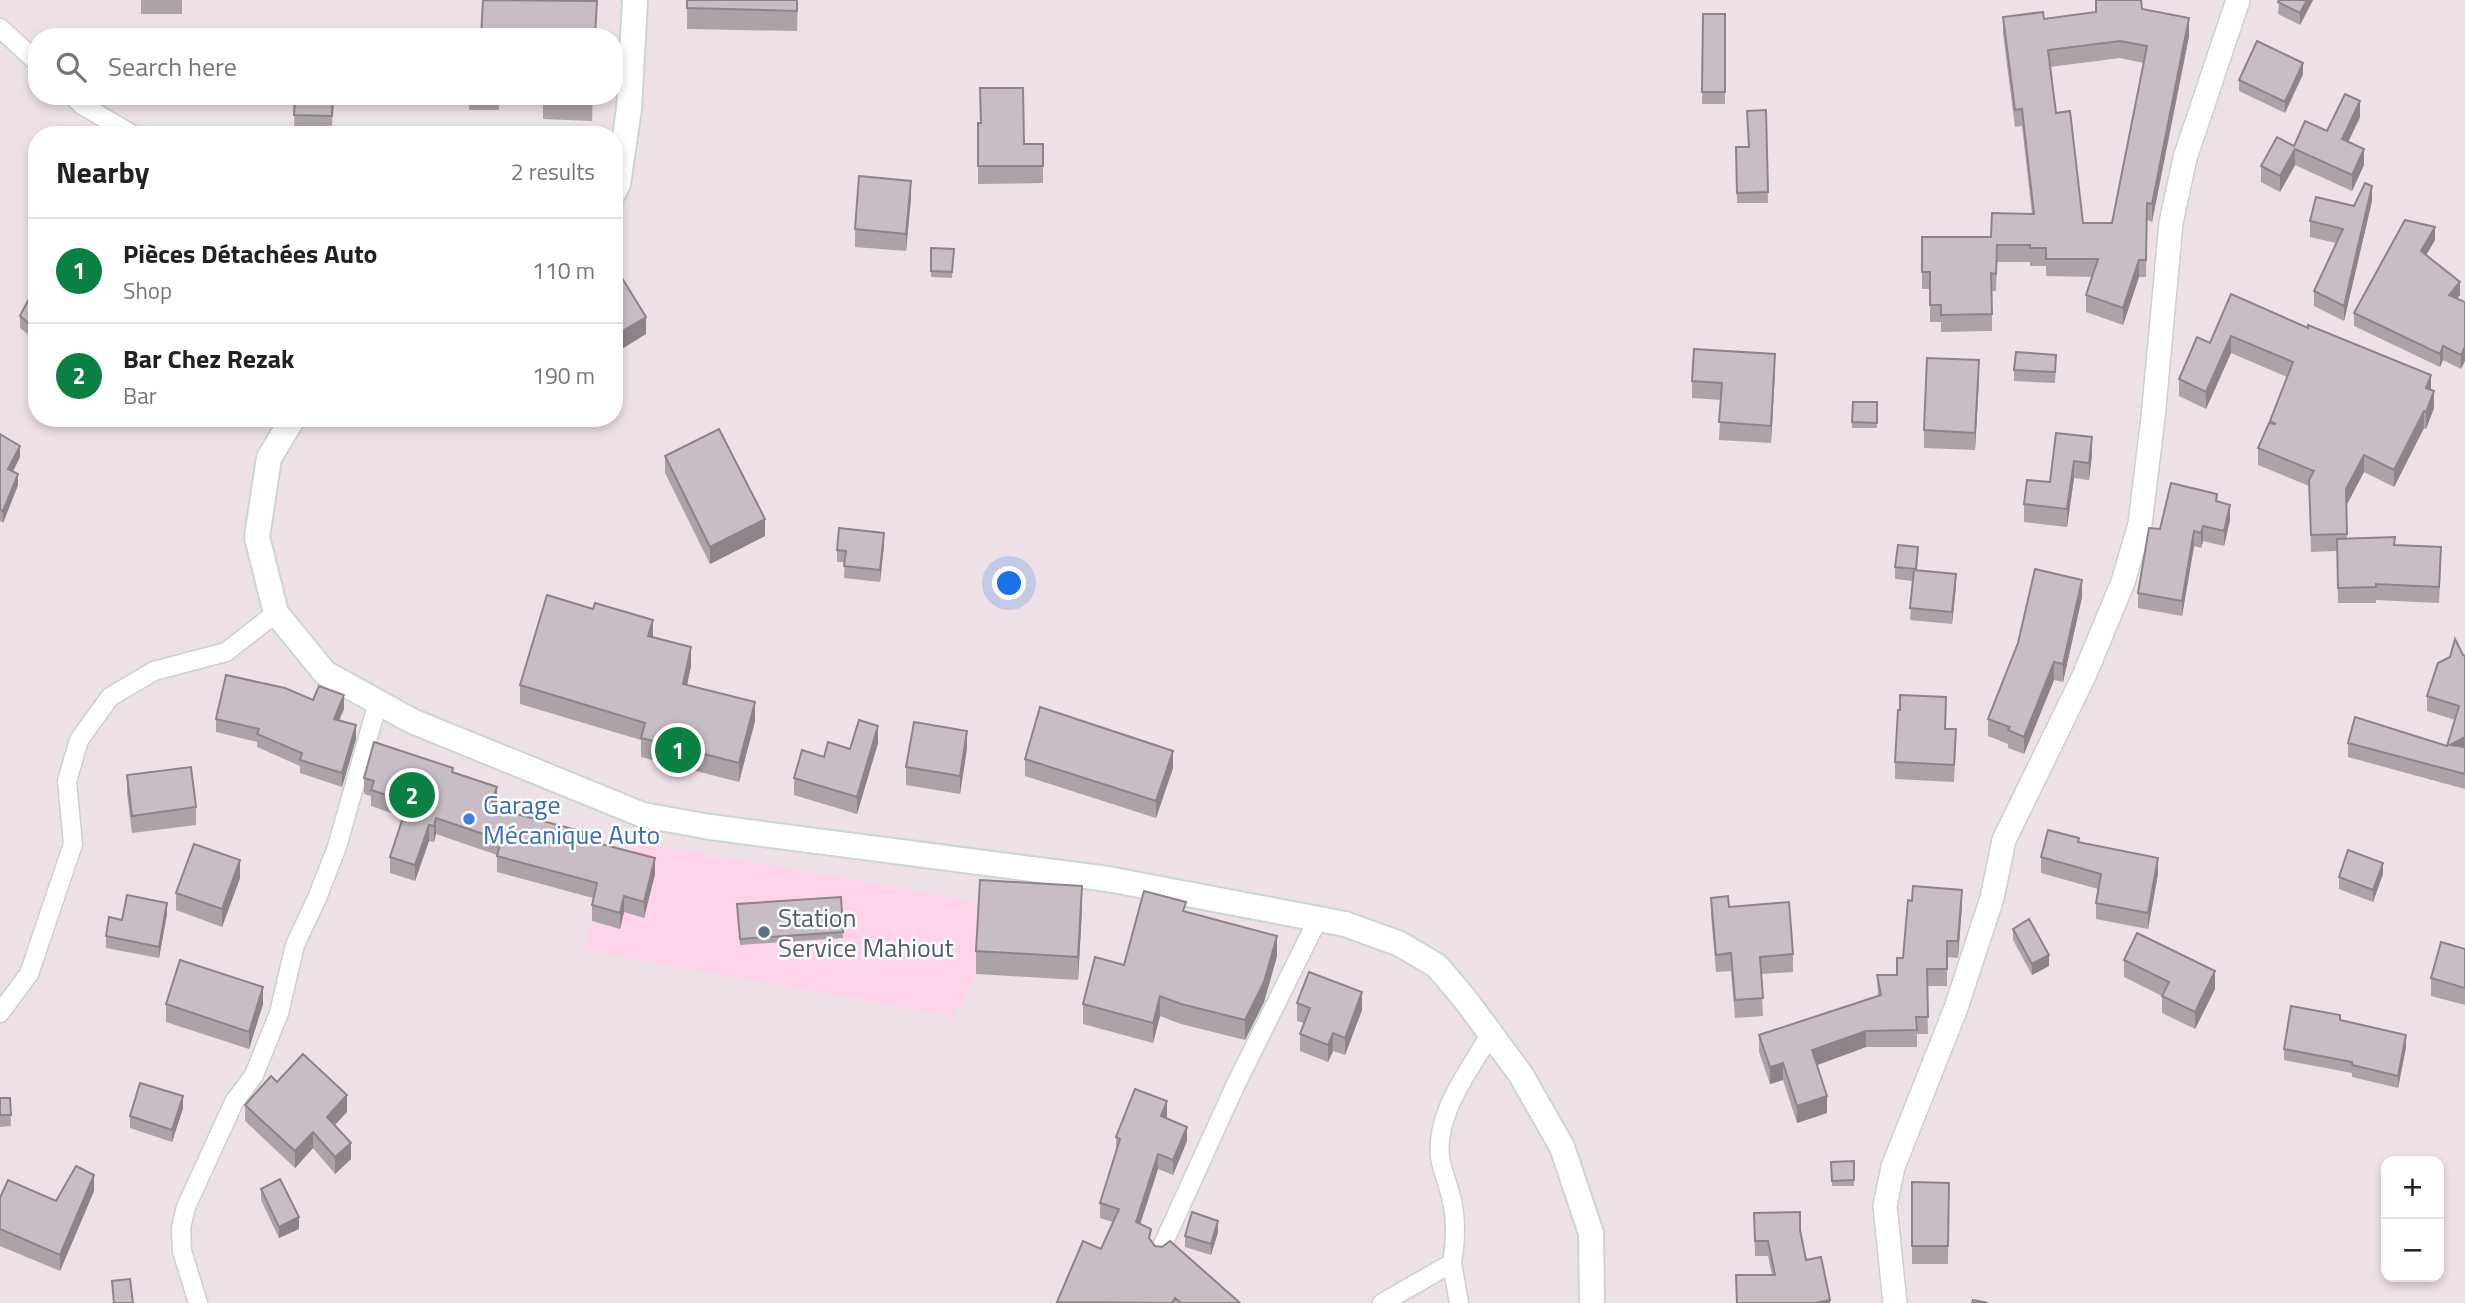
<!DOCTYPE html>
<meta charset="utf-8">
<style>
:root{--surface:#fff;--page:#f6f6f6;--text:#222;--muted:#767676;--line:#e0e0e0;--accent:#0b8043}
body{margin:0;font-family:"Titillium Web",sans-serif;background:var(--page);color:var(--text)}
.controls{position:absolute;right:21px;bottom:21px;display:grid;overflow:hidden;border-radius:14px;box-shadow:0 4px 10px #0003}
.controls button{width:63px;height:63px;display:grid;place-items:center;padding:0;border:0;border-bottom:2px solid var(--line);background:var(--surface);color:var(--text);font:35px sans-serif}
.you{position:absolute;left:1010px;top:584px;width:24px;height:24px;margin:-18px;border:5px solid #fff;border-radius:50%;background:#1a73e8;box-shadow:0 0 0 10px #1a73e833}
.badge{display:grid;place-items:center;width:46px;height:46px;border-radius:50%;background:var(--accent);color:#fff;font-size:23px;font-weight:700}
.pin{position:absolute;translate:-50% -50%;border:4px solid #fff;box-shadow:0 2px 7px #0006}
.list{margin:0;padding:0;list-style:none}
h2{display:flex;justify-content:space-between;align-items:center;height:91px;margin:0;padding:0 28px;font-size:30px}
h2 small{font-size:23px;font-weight:400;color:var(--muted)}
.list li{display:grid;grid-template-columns:46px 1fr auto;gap:21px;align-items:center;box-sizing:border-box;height:105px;padding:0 28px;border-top:2px solid var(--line)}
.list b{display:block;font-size:26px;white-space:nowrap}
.list p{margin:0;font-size:23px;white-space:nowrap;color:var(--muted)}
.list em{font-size:23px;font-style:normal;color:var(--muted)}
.icon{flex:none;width:38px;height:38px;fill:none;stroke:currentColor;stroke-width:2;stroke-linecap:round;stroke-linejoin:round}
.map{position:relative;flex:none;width:2465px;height:1303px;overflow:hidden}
.search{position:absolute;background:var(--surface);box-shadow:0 4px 10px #0003;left:28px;top:28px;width:595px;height:77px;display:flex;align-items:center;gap:18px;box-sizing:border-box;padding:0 24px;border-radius:28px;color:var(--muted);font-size:26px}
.panel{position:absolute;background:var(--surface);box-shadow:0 4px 10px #0003;left:28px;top:126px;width:595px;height:301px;border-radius:28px}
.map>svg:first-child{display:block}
.commercial{fill:#ffd4ea}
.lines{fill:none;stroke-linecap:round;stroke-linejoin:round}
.minor-casing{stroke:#c9d1cc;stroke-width:21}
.tertiary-casing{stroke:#c9d1cc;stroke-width:26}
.secondary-casing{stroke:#cbd6ce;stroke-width:28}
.minor{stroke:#fff;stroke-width:18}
.tertiary{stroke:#fff;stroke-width:23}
.secondary{stroke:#fff;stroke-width:24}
.wall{fill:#aca3a9;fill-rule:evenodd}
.shaded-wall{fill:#8c8489}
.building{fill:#c8bdc4;stroke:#8c8489;stroke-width:2;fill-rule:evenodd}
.shop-dot{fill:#3f7fe0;stroke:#fff;stroke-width:2.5}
.service-dot{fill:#5c6f8a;stroke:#fff;stroke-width:2.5}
.labels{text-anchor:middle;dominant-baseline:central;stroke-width:5;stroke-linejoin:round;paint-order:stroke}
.shop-label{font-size:26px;fill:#366cbe;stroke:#fff;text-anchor:start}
.service-label{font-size:26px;fill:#4e5e75;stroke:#fff;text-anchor:start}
</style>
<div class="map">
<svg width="2465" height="1303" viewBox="0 0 2465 1303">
<rect width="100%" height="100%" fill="#eee0e7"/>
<polygon class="commercial" points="638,842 980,903 976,974 954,1016 584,950 607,862 631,868"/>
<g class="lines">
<defs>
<g id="minor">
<polyline points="0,28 37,62"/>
<polyline points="73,96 82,105 133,135"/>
<polyline points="0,1013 29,974 73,844 67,781 79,740 110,697 154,671 226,652 276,613"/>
<polyline points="1160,1251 1236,1084 1318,919"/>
<polyline points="1452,1263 1459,1303"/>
<polyline points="198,1303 182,1251 181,1228 186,1207 234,1102 254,1075 279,1013 295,945 317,898 337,847 378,702"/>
<path d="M1382 1303 1452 1263C1456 1239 1457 1216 1450 1193 1447 1181 1442 1170 1440 1157 1435 1113 1470 1070 1491 1033"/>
</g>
<polyline id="tertiary" points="1895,1303 1885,1206 1893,1167 1956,1008 1992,898 2004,840 2084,676 2123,582 2140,524 2153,418 2171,223 2185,158 2238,0"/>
<g id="secondary">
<polyline points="614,192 618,184 629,109 635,0"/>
<polyline points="293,418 269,458 257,537 276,613 325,673 412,721 643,815 710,827 1108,879 1345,924 1400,944 1437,966 1465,999 1521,1075 1562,1147 1591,1233 1592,1303"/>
</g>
</defs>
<use href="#minor" class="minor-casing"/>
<use href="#tertiary" class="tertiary-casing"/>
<use href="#secondary" class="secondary-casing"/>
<use href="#minor" class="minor"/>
<use href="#tertiary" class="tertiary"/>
<use href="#secondary" class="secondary"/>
</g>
<g class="wall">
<rect x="141" y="0" width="41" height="14"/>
<polygon points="687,0 798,0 797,31 687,29"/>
<polygon points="2279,0 2313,0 2300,25 2278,14"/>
<path d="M2142 9 2189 36 2152 222 2147 220 2146 277H2139L2123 325 2086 312V295L2092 277 2046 276V266H2030V262H1997L1996 291H1992V331L1941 332V322H1930V289H1922V237H1991L2032 214 2022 126 2015 127 2003 34V17L2044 19ZM2120 58 2144 63 2112 223H2083L2056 113 2050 67Z"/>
<polygon points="1703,14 1725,14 1725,104 1702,104"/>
<polygon points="2303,74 2285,113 2239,91 2239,80"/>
<polygon points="295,96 333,96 332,128 294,127"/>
<rect x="469" y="96" width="30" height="14"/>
<polygon points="543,96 593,96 592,121 543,119"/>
<polygon points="1766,110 1768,203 1737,203 1736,147 1748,147"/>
<polygon points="2360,117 2348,142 2364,165 2352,191 2295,165 2280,192 2261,182 2261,166 2294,146"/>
<polygon points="978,123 1024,144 1043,144 1043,183 978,184"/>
<polygon points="911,198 906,251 855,247 855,229"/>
<polygon points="2372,201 2344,321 2314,306 2314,291 2336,243 2310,237 2310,221"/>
<polygon points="2435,240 2426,255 2460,295 2457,298 2465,302 2461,369 2443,360 2440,367 2354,326 2354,313"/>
<polygon points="931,248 954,249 952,278 931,277"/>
<polygon points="37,294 37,342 20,328 20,316"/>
<polygon points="2231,294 2431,389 2434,408 2426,429 2424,428 2394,487 2364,472 2346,506 2347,538 2395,545 2441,563 2439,603 2376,600 2376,603 2338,603 2337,551 2311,552 2309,486 2258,465 2258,448 2270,423 2287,377 2231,353 2206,409 2179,396 2179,379 2210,343"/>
<polygon points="2056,366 2055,383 2014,381 2014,370"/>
<polygon points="1775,371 1771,443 1719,440 1721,400 1692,398 1692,381"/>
<polygon points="1979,378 1975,450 1924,448 1924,430"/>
<polygon points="1853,402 1877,402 1877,428 1852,428"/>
<polygon points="2056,433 2092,455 2089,480 2074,478 2067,527 2024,522 2024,504 2050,482"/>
<polygon points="0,434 20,457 13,471 18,485 3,523 0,521"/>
<polygon points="665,456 765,536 710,564 665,473"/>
<polygon points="2217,502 2230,520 2224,546 2203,541 2201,548 2194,546 2182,616 2138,608 2138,593 2160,529"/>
<polygon points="884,545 880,582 844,578 845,562 837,562 837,550"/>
<polygon points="1918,558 1917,570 1956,586 1952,624 1910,620 1913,581 1895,579 1895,567"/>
<polygon points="2082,597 2063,682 2054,680 2024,754 2008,748 2008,744 1988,736 1988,719"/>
<polygon points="653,637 691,666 687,685 755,721 739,782 641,757 641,740 520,704 520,685"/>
<polygon points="2463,655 2465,656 2465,789 2348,757 2348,743 2447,746 2455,720 2427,711 2427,696"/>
<polygon points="313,700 344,709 339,720 356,739 342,787 300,773 300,766 257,747 257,742 216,732 216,719"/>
<polygon points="1946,713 1946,729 1956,746 1954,782 1895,779 1895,762"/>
<polygon points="878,743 857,814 794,795 794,778 824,757 850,749"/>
<polygon points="967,748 960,794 906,785 906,767"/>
<polygon points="1025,759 1173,768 1156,818 1025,776"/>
<polygon points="453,772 497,803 495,809 584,840 655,874 644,918 624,912 620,929 592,921 592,905 593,898 497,872 497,855 436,834 434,842 429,841 415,881 390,873 390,857 403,817 371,806 371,796 364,794 364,778"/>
<polygon points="127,775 196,807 196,825 132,833 127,793"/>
<polygon points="2079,842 2158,874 2148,929 2096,919 2096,903 2098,889 2041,873 2041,857"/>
<polygon points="2383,874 2373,902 2339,889 2339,877"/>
<polygon points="240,878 222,927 176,910 176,893"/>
<polygon points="841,897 843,938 740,945 737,904"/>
<polygon points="1711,898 1729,907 1793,954 1793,972 1761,974 1763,1016 1735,1018 1731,971 1716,972 1711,915"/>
<polygon points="1962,906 1958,955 1958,958 1947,957 1947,986 1927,986 1928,1034 1917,1034 1917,1047 1866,1047 1817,1065 1827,1113 1797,1123 1783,1080 1770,1084 1759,1052 1759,1035 1878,996 1877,975 1897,975 1903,958"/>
<polygon points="1082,909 1078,980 976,974 976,951"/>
<polygon points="1186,911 1277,956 1264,1002 1245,1040 1181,1024 1160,1016 1153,1043 1083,1024 1083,1004 1124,965"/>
<polygon points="167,914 159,958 106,948 106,936 122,920"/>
<polygon points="2013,929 2049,966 2032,975 2013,940"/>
<polygon points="2465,949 2465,1005 2431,996 2431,978"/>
<polygon points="2124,960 2215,989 2195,1029 2162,1013 2162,996 2124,977"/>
<polygon points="1297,1003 1362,1010 1345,1055 1333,1051 1328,1062 1300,1051 1300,1034 1304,1023 1297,1021"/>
<polygon points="166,1004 263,1004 249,1049 166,1022"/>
<polygon points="2340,1020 2406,1047 2398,1088 2352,1077 2352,1073 2284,1060 2284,1049"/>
<polygon points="0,1098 10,1098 11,1126 0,1127"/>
<polygon points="245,1105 347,1112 335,1125 351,1159 335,1174 313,1148 295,1168 245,1121"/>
<polygon points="183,1108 172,1142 130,1128 130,1116"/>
<polygon points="1167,1116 1166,1119 1187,1141 1173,1175 1158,1169 1140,1224 1155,1246 1240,1303 1057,1303 1083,1241 1101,1249 1113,1222 1100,1218 1100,1203 1116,1152 1116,1137"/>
<polygon points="1854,1161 1854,1186 1832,1186 1831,1162"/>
<polygon points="1912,1182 1949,1183 1948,1264 1912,1264"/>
<polygon points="261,1189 299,1229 279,1238 261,1200"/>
<polygon points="94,1191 60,1271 0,1246 0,1198 56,1201"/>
<polygon points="1754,1213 1800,1230 1806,1260 1830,1303 1772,1275 1768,1256 1755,1256"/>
<polygon points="1218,1232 1211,1255 1185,1247 1185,1236"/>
</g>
<g class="shaded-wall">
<polygon points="2307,0 2313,0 2300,25 2300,13"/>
<polygon points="2189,18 2189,36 2152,222 2152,204"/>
<polygon points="2303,63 2303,74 2285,113 2285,102"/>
<polygon points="2360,101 2360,117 2342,155 2342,139"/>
<polygon points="2295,149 2295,165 2280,192 2280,176"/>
<polygon points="2364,149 2364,165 2352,191 2352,175"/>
<polygon points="911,181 911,198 906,251 906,234"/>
<polygon points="2372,186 2372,201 2344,321 2344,306"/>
<polygon points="2435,227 2435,240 2421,264 2421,251"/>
<polygon points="2139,260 2139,277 2123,325 2123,308"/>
<polygon points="2460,282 2460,295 2449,308 2449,295"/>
<polygon points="646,317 646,334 614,354 614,336"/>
<polygon points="2231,336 2231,353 2206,409 2206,392"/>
<polygon points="2443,346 2443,360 2440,367 2440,354"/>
<polygon points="2465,347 2465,361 2461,369 2461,355"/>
<polygon points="1775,354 1775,371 1771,443 1771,426"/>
<polygon points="1979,360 1979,378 1975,450 1975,433"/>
<polygon points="2431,375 2431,392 2426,388"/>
<polygon points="2434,391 2434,408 2426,429 2426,412"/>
<polygon points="2424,411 2424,428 2394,487 2394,470"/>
<polygon points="2092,437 2092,455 2089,480 2089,463"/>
<polygon points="20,446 20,457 8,481 8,469"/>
<polygon points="2364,455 2364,472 2346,506 2346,489"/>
<polygon points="2074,461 2074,478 2067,527 2067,509"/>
<polygon points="18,474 18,485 3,523 3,511"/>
<polygon points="2230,505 2230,520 2224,546 2224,531"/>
<polygon points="765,519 765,536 710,564 710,547"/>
<polygon points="2203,526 2203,541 2201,548 2201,533"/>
<polygon points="2194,531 2194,546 2182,616 2182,601"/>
<polygon points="884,533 884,545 880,582 880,570"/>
<polygon points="1956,574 1956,586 1952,624 1952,612"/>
<polygon points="2082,580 2082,597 2063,682 2063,664"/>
<polygon points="653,620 653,639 648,636"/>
<polygon points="691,647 691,666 683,703 683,684"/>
<polygon points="2054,662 2054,680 2024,754 2024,737"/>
<polygon points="344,695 344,709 334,732 334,719"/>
<polygon points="755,702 755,721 739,782 739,763"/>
<polygon points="356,725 356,739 342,787 342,773"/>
<polygon points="878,726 878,743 857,814 857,797"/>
<polygon points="967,731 967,748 960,794 960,776"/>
<polygon points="2465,737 2465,752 2450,745"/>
<polygon points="1173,751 1173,768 1156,818 1156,801"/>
<polygon points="497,787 497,803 490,823 490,807"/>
<polygon points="436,818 436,834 434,842 434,826"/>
<polygon points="429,825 429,841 415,881 415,865"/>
<polygon points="655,858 655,874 644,918 644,902"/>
<polygon points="2158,858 2158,874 2148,929 2148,913"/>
<polygon points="240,860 240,878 222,927 222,909"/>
<polygon points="2383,863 2383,874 2373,902 2373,890"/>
<polygon points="1082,886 1082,909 1078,980 1078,957"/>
<polygon points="1962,890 1962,906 1958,958 1958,941"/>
<polygon points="624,896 624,912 620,929 620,913"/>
<polygon points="167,903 167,914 159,958 159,947"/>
<polygon points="1277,936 1277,956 1264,1002 1245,1040 1245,1020"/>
<polygon points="2049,955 2049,966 2032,975 2032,964"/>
<polygon points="2215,971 2215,989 2195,1029 2195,1012"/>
<polygon points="263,987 263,1004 249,1049 249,1032"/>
<polygon points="1362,992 1362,1010 1345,1055 1345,1038"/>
<polygon points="1160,996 1160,1016 1153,1043 1153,1023"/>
<polygon points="1866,1031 1866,1047 1812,1067 1812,1050"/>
<polygon points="1333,1033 1333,1051 1328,1062 1328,1045"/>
<polygon points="2406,1035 2406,1047 2398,1088 2398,1076"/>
<polygon points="1783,1063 1783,1080 1770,1084 1770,1067"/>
<polygon points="347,1095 347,1112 327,1133 327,1117"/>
<polygon points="183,1096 183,1108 172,1142 172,1130"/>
<polygon points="1827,1096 1827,1113 1797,1123 1797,1106"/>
<polygon points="1167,1101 1167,1116 1161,1131 1161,1116"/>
<polygon points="1187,1127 1187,1141 1173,1175 1173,1160"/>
<polygon points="313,1132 313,1148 295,1168 295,1151"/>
<polygon points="351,1143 351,1159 335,1174 335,1157"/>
<polygon points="1158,1154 1158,1169 1136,1237 1136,1222"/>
<polygon points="94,1175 94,1191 60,1271 60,1255"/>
<polygon points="299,1217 299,1229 279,1238 279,1227"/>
<polygon points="1218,1221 1218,1232 1211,1255 1211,1244"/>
<polygon points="1830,1300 1830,1303 1815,1303"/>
</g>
<g class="building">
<polygon points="483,0 597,1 595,37 481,37"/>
<polygon points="687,0 797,0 797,11 687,8"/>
<path d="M2096 0H2141L2142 9 2189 18 2152 204 2147 203 2146 260H2139L2123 308 2086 295 2098 259H2046V248H2030V245H1997L1996 274 1991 273 1992 314 1941 315V305H1930V272H1922V237H1991L1992 213 2034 214 2022 109 2015 110 2003 17 2043 12 2044 19 2096 12ZM2120 41 2147 46 2112 223H2083L2070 111 2056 113 2048 50Z"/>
<polygon points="2279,0 2307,0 2300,13 2278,2"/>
<polygon points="1703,14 1725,14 1725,92 1702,92"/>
<polygon points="2257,41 2303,63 2285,102 2239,80"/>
<polygon points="980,88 1023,88 1024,144 1043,144 1043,166 978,166 978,123 981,123"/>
<polygon points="2345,94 2360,101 2342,139 2364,149 2352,175 2295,149 2280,176 2261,166 2277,137 2294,146 2305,121 2327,131"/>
<polygon points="295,96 333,96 332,116 294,115"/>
<polygon points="543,96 592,96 592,100 543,97"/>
<polygon points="1766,110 1768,192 1737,193 1736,147 1749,147 1747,111"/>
<polygon points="859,176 911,181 906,234 855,229"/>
<polygon points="2365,183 2372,186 2344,306 2314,291 2343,229 2310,221 2316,197 2354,206"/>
<polygon points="2405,220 2435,227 2421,251 2460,282 2449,295 2465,302 2465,347 2461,355 2443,346 2440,354 2354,313"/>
<polygon points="931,248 954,249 952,272 931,271"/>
<polygon points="614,265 646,317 614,336"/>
<polygon points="33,291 37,294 37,330 20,316"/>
<polygon points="2231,294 2308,328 2308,325 2431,375 2426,388 2434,391 2426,412 2424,411 2394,470 2364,455 2346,489 2347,534 2311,535 2309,480 2314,471 2258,448 2269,423 2276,424 2270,421 2293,362 2231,336 2206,392 2179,379 2197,337 2210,343"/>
<polygon points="1694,349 1775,354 1771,426 1719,422 1722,383 1692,381"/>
<polygon points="2016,352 2056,355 2055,372 2014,370"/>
<polygon points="1927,358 1979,360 1975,433 1924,430"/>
<polygon points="1853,402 1877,402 1877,423 1852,422"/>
<polygon points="719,429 765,519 710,547 665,456"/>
<polygon points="2056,433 2092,437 2089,463 2074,461 2067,509 2024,504 2027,480 2050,482"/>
<polygon points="0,434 20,446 8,469 18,474 3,511 0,510"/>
<polygon points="2171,483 2217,494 2216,501 2230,505 2224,531 2203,526 2201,533 2194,531 2182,601 2138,593 2149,528 2160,529"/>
<polygon points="839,528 884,533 880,570 844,566 846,551 837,550"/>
<polygon points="2395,537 2394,545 2441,547 2439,587 2376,584 2376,587 2338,588 2337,539"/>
<polygon points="1898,545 1918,547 1916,569 1895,567"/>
<polygon points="2035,569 2082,580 2063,664 2054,662 2024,737 2008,730 2010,727 1988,719 2018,643"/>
<polygon points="1914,570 1956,574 1952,612 1910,608"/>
<polygon points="547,595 593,609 595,603 653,620 648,636 691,647 683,684 755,702 739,763 641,738 645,723 520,685"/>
<polygon points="2455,639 2463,655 2465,656 2465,737 2450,745 2465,747 2465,774 2348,743 2355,717 2447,746 2459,706 2427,696 2438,663 2450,657"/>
<polygon points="226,675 285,688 313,700 319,686 344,695 334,719 356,725 342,773 300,760 302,753 257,734 259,729 216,719"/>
<polygon points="1900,695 1946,697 1945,729 1956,729 1954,765 1895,762 1898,710 1900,710"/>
<polygon points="1040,707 1173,751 1156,801 1025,759"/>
<polygon points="859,720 878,726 857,797 794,778 802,750 824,757 828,742 850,749"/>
<polygon points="914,722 967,731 960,776 906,767"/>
<polygon points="374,742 453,768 452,772 497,787 490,807 584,832 582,839 655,858 644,902 624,896 620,913 592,905 597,883 497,856 501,840 436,818 434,826 429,825 415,865 390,857 408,802 371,790 374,781 364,778"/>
<polygon points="191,767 196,807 132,816 127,775"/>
<polygon points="2048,830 2079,838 2078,842 2158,858 2148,913 2096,903 2101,874 2041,857"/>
<polygon points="194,844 240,860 222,909 176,893"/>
<polygon points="2348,850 2383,863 2373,890 2339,877"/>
<polygon points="980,880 1082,886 1078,957 976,951"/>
<polygon points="1913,886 1962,890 1958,939 1958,941 1947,941 1947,969 1927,969 1928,1017 1916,1017 1917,1030 1866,1031 1812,1050 1827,1096 1797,1106 1783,1063 1770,1067 1759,1035 1881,995 1877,975 1897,975 1897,958 1903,958 1908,900 1912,901"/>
<polygon points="1144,891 1186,902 1183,911 1277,936 1264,982 1245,1020 1181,1004 1160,996 1153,1023 1083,1004 1095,957 1124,965"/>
<polygon points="127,895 167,903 159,947 106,936 109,917 122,920"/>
<polygon points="1728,896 1729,907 1789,902 1793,954 1760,957 1763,998 1735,1000 1731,953 1716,955 1711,898"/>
<polygon points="841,897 843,932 740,939 737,904"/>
<polygon points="2029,919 2049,955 2032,964 2013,929"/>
<polygon points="2137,933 2215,971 2195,1012 2162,996 2169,982 2124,960"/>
<polygon points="2441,942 2465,949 2465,988 2431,978"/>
<polygon points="180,960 263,987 249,1032 166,1004"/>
<polygon points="1309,972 1362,992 1345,1038 1333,1033 1328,1045 1300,1034 1310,1008 1297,1003"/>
<polygon points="2291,1006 2340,1015 2340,1020 2406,1035 2398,1076 2352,1065 2352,1062 2284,1049"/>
<polygon points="303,1054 347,1095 327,1117 351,1143 335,1157 313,1132 295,1151 245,1105 271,1076 277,1082"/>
<polygon points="140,1083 183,1096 172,1130 130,1116"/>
<polygon points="1135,1089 1167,1101 1161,1116 1187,1127 1173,1160 1158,1154 1136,1222 1151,1229 1149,1238 1155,1246 1162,1247 1170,1241 1240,1303 1181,1303 1175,1298 1172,1303 1057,1302 1083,1241 1101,1249 1119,1209 1100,1203 1120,1139 1116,1137"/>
<polygon points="0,1098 10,1098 11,1115 0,1115"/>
<polygon points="1854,1161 1854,1180 1832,1181 1831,1162"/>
<polygon points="76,1166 94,1175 60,1255 0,1229 0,1198 8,1180 56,1201"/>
<polygon points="280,1179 299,1217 279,1227 261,1189"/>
<polygon points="1912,1182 1949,1183 1948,1246 1912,1246"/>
<polygon points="1192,1212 1218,1221 1211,1244 1185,1236"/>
<polygon points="1800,1212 1800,1230 1806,1260 1821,1257 1830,1300 1815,1303 1737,1303 1736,1275 1775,1275 1768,1241 1755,1241 1754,1213"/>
<polygon points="130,1279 133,1303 114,1303 112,1281"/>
<polygon points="1973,1300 1988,1303 1972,1303"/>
</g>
<circle class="shop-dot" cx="469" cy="819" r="7"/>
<circle class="service-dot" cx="764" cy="932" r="7"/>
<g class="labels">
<g class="shop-label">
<text x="483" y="804">Garage<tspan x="483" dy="30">Mécanique Auto</tspan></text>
</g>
<g class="service-label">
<text x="778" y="917">Station<tspan x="778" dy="30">Service Mahiout</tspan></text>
</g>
</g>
</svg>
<div class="controls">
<button>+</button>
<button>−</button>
</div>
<div class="you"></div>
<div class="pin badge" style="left:678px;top:750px">1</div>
<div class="pin badge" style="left:412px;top:795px">2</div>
<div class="search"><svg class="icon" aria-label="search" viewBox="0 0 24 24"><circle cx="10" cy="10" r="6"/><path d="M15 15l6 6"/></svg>Search here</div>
<section class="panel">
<h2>Nearby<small>2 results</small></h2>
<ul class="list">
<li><span class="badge">1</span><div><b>Pièces Détachées Auto</b><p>Shop</p></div><em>110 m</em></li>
<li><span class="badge">2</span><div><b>Bar Chez Rezak</b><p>Bar</p></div><em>190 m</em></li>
</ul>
</section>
</div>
